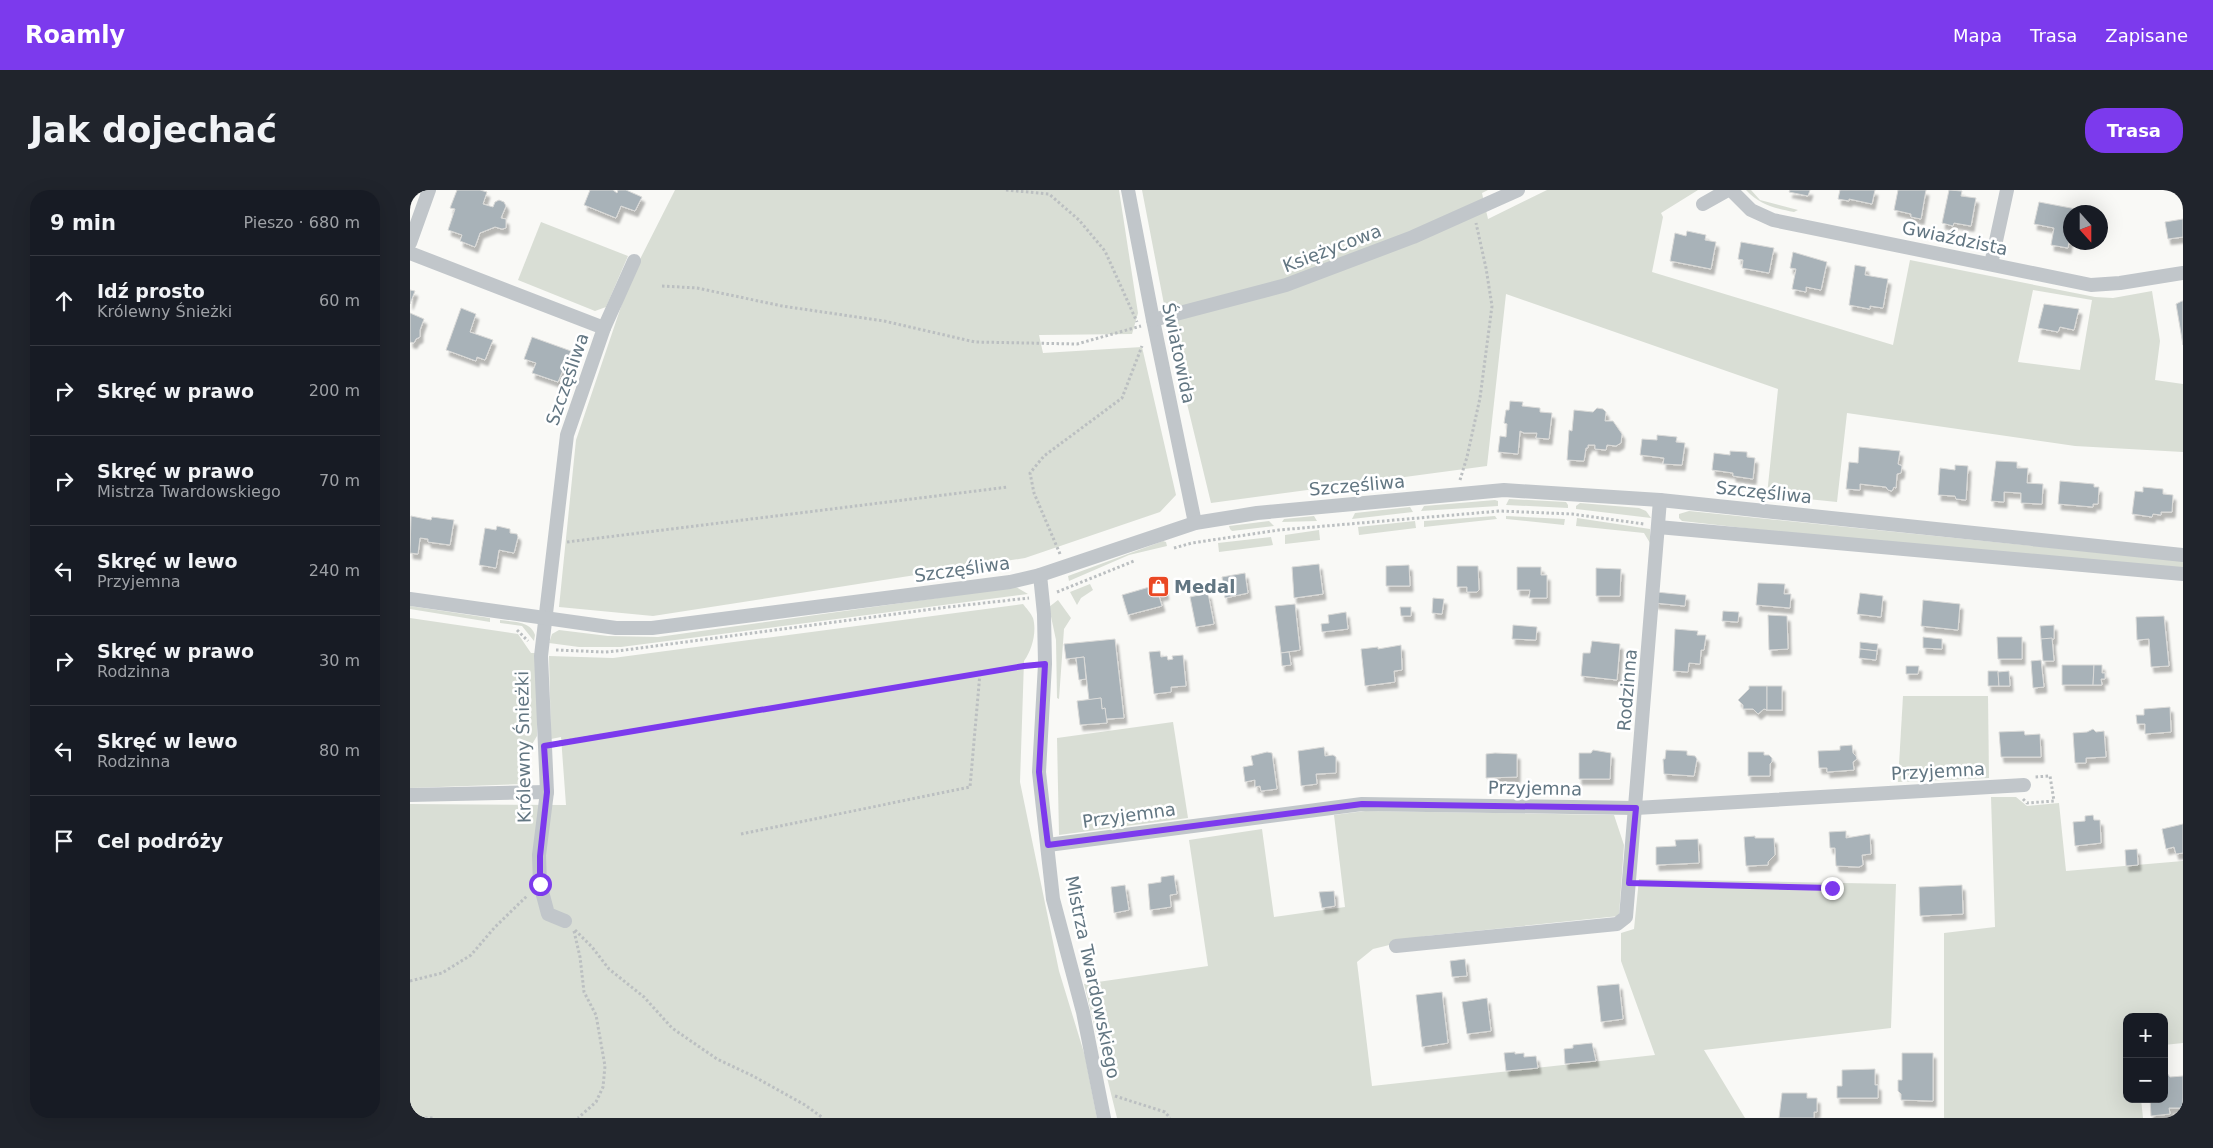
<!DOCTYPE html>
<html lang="pl">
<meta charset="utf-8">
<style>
:root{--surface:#171b24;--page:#20242c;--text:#f1f3f6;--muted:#9ea1a6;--line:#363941;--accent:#7c3aed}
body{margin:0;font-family:"DejaVu Sans",sans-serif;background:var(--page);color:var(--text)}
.controls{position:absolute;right:15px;bottom:15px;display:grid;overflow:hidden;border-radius:10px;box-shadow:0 5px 20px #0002}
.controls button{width:45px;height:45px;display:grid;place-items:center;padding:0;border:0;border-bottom:1px solid var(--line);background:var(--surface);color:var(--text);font:25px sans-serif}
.compass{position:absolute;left:1653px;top:15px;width:45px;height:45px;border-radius:50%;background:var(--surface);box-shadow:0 5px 20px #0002;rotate:159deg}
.stop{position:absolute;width:15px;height:15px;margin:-11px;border:4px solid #7c3aed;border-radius:50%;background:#fff}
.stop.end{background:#7c3aed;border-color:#fff;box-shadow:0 1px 5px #0008}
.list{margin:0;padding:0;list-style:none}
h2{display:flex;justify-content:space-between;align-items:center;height:65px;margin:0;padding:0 20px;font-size:21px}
h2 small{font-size:16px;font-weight:400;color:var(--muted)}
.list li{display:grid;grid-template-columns:32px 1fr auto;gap:15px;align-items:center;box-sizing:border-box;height:90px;padding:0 20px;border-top:1px solid var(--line)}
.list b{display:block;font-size:19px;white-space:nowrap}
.list p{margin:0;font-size:16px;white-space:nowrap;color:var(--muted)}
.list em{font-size:16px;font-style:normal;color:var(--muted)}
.icon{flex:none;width:28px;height:28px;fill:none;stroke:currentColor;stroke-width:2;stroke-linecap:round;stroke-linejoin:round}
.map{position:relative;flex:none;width:1773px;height:928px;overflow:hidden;border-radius:20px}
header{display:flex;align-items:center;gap:30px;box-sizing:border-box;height:70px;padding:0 25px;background:var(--accent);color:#fff}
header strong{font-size:24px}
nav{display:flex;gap:28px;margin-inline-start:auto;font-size:18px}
.intro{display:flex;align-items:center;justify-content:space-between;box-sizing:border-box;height:120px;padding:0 30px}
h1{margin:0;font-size:35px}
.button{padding:12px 22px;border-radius:20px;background:var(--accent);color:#fff;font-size:18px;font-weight:700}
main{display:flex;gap:30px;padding:0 30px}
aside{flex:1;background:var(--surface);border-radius:20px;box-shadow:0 5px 20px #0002}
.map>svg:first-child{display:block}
.green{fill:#d9ded5;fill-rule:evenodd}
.building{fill:#a8b2b8;stroke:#dadad8;filter:url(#shadow)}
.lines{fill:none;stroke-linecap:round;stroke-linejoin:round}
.path{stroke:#bbbfc1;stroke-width:3;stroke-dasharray:2.5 2.5;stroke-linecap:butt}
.minor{stroke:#c1c6ca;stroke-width:14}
.route{stroke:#7c3aed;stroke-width:6}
.labels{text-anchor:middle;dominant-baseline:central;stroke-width:5;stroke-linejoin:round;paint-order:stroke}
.street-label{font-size:18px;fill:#627682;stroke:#fff}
.poi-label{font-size:18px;font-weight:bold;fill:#627682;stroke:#fff;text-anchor:start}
</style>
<header>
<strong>Roamly</strong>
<nav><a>Mapa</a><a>Trasa</a><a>Zapisane</a></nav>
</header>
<div class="intro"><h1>Jak dojechać</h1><a class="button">Trasa</a></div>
<main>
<aside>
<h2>9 min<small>Pieszo · 680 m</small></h2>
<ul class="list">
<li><svg class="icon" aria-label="ahead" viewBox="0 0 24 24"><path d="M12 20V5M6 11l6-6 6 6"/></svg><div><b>Idź prosto</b><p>Królewny Śnieżki</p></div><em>60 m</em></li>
<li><svg class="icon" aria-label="right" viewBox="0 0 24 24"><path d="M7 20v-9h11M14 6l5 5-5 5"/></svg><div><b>Skręć w prawo</b></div><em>200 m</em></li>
<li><svg class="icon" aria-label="right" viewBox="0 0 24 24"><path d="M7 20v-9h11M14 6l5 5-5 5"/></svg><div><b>Skręć w prawo</b><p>Mistrza Twardowskiego</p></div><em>70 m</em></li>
<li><svg class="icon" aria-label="left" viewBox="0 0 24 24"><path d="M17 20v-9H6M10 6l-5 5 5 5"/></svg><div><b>Skręć w lewo</b><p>Przyjemna</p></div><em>240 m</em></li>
<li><svg class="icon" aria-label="right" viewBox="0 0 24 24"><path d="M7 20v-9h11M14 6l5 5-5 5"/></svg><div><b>Skręć w prawo</b><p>Rodzinna</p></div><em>30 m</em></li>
<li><svg class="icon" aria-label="left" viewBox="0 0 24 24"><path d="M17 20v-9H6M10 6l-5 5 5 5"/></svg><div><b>Skręć w lewo</b><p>Rodzinna</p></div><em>80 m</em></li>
<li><svg class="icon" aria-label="arrive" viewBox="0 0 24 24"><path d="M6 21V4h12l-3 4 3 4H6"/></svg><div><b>Cel podróży</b></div></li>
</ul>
</aside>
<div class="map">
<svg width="1773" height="928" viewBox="0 0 1773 928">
<defs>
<filter id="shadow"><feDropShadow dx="3" dy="5.5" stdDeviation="1" flood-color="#0004"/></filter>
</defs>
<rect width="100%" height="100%" fill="#f9f9f6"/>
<g class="green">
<polygon points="265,0 709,0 728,123 722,144 629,145 633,163 732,157 766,305 750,322 615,368 243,426 149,417 166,250 221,87"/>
<path d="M732 0H1078L1072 3 1078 29 1137 0H1288L1251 23 1253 27 1242 82 1483 155 1500 70 1685 107 1703 108 1742 101 1750 151 1745 190 1773 194V262L1665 256 1437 223 1427 312 1357 305 1368 199 1096 104 1077 276 801 313 758 135ZM1623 100 1682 110 1670 180 1608 172Z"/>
<path d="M1336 0H1341L1350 10 1388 20 1384 22C1364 18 1350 15 1336 0Z"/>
<polygon points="131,32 218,66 196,117 185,121 108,90"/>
<polygon points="1099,309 1156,312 1158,315 1158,318 1096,315"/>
<polygon points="1085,310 1088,311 1088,316 1011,321 1014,316"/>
<polygon points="1170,313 1229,318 1236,321 1241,328 1166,319 1166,316"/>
<polygon points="1000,317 1003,322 942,329 945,323"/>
<polygon points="1279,321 1773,371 1773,379 1486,355 1272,331 1269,328 1269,324"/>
<polygon points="904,326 907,331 872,332 874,329"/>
<polygon points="1085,326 1087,329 1014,337 1014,331"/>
<polygon points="1096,326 1155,329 1154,335 1096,329"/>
<polygon points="1167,328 1240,339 1240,353 1234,343 1166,336"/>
<polygon points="859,331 864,336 822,341 820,339 819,336"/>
<polygon points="1005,331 1006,338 949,345 948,337"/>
<polygon points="909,340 910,350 875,354 875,345"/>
<polygon points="861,347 863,355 809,362 808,353"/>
<polygon points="753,351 756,352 757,356 719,365 659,391 658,386"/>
<polygon points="680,394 683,400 671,408 667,415 660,402"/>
<polygon points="606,397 618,404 211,457 169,457 139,453 142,444 149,440 198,446 248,447"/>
<polygon points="648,410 661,428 654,439 649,509 647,508 646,450 639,417"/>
<path d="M613 414C616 418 621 423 623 428 627 442 622 460 614 471L610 592 649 781 675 866 687 928H0V614L156 615 151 547 141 549 139 466 203 468Z"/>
<polygon points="0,416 80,428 80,432 0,419"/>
<polygon points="0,428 108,444 121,463 127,463 127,546 109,576 111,594 0,598"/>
<path d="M90 430C103 432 121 431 125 445L124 451 112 436 90 433Z"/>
<polygon points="1493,506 1578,506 1579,588 1488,592"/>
<polygon points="763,532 778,628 649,645 647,548"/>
<polygon points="1581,607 1606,607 1617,616 1649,613 1656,681 1773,671 1773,853 1754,855 1754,827 1717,827 1717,909 1731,909 1733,928 1534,928 1534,743 1585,737"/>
<polygon points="955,621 1204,625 1214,655 1209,726 1016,746 963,759 947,772 962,896 1245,865 1211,771 1211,743 1224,739 1229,689 1486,694 1481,838 1294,860 1335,928 707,928 674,794 798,776 779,650 852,639 864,727 935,717 924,625"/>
</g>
<g class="building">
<polygon points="47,0 70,0 77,2 73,14 83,17 85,12 89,10 94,12 96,16 91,28 96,29 96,38 92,39 85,37 70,43 65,57 50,51 52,45 38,40 45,19 40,18"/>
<polygon points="180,0 203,0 207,3 208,0 216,0 232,7 225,21 211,16 206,28 174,15"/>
<polygon points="1380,0 1400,0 1398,6 1379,2"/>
<polygon points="1430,0 1465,0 1462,14 1439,9 1439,11 1428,9"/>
<polygon points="1488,0 1516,0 1511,29 1501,27 1501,24 1484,20"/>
<polygon points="1539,0 1552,1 1551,6 1566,8 1561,36 1544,33 1543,36 1532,33"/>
<polygon points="1629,12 1666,19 1666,22 1660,22 1660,47 1658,58 1641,55 1644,38 1624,34"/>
<polygon points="1773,29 1773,47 1758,49 1755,32"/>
<polygon points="1277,41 1296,45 1295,50 1306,52 1301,79 1260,71 1265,43 1276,46"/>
<polygon points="1331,52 1364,58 1359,83 1332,78 1333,70 1328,69"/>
<polygon points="1383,62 1417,72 1411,100 1396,97 1396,102 1382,99 1386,79 1380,78"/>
<polygon points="1445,75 1456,77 1455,85 1478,89 1473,118 1460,116 1460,119 1439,115"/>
<polygon points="0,100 5,101 0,114"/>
<polygon points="1772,111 1773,111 1773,155 1766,114"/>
<polygon points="1634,114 1669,119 1664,140 1650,137 1648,142 1628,138"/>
<polygon points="51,118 66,124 60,142 83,150 75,170 67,167 66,171 36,160"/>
<polygon points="0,123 14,129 10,140 10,147 6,149 4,153 0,152"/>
<polygon points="122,147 161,161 148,192 122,183 126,173 114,169"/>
<polygon points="1100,211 1113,212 1112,216 1130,218 1130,222 1142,223 1139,249 1126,248 1127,243 1114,243 1110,241 1108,264 1088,262 1090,246 1096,247 1097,234 1094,233 1096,220 1099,220"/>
<polygon points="1187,218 1193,219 1196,222 1195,231 1203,231 1212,244 1211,253 1206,256 1197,255 1196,260 1185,259 1185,255 1178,255 1178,258 1176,258 1174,271 1157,270 1159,240 1162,241 1164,220 1183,222"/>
<polygon points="1247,245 1267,247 1266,252 1275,253 1272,275 1253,274 1254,268 1230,265 1232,249 1247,250"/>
<polygon points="1449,257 1490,261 1488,274 1492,276 1491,283 1487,284 1486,298 1484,297 1482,301 1478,300 1476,297 1450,294 1450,300 1436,299 1439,272 1448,273"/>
<polygon points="1320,261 1337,262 1337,267 1345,268 1343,289 1323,286 1323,283 1302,280 1304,263 1320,265"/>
<polygon points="1586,271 1607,272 1607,278 1618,278 1617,293 1633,294 1632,314 1611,313 1611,303 1594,302 1594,312 1581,311"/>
<polygon points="1545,275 1558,276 1556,310 1546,309 1545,306 1528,305 1530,278 1545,280"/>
<polygon points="1650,291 1684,294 1684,297 1689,297 1688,314 1683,314 1683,317 1648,314"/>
<polygon points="1733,297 1753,299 1753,304 1763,305 1762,322 1751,322 1751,325 1743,324 1742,327 1722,324 1725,301 1733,302"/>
<polygon points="1,326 21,330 22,327 44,330 40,355 18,352 18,349 10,348 8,364 0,363"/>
<polygon points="87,336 100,339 100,343 107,344 108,347 104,363 89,360 86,378 69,375 75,338 86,340"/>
<polygon points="909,374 913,404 884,408 882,377"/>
<polygon points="999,375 1000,396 976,396 976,376"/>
<polygon points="1047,376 1068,376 1069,400 1067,402 1057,402 1057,397 1047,397"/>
<polygon points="1107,377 1131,377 1131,385 1137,385 1137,408 1119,408 1120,400 1107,400"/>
<polygon points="1186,378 1211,379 1210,406 1186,406"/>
<polygon points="835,383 838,403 815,408 812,387"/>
<polygon points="753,393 756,404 749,406 752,416 718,425 712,405"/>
<polygon points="1348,393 1375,394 1374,404 1381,404 1380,418 1346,415"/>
<polygon points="1246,402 1276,405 1275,416 1245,413"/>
<polygon points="798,403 804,434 786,437 780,407"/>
<polygon points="1450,403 1473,406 1471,427 1447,424"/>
<polygon points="1023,408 1034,409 1032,424 1022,423"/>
<polygon points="1513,410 1550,414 1548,440 1511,436"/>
<polygon points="885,414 890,460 871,463 865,416"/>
<polygon points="990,417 1001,417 1001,426 991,426"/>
<polygon points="1313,421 1329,422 1328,432 1312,431"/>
<polygon points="936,422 938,439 912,442 911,434 919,433 918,425"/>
<polygon points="1358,425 1377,426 1378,459 1359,460"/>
<polygon points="1754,426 1759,476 1741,477 1739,449 1727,450 1726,427"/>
<polygon points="1103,435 1127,437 1126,450 1102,449"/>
<polygon points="1644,435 1644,449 1631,449 1630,436"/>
<polygon points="1265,439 1288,441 1287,445 1296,445 1294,460 1291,460 1290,474 1279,473 1278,482 1263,481"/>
<polygon points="1513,447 1532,449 1532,459 1513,458"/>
<polygon points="1587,447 1612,447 1612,469 1588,469"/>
<polygon points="1642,448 1644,471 1633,471 1631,449"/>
<polygon points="705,449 714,528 696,529 695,518 692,519 691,508 679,510 674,467 656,469 654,454"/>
<polygon points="1182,451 1210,454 1207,490 1171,486 1173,463 1180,463"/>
<polygon points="1450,452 1468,454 1467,461 1450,459"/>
<polygon points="991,455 992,480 984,481 985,492 955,496 951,459 968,457 968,459"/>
<polygon points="1450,459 1467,461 1466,470 1449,468"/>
<polygon points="750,461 751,467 757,466 758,470 763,469 762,466 773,465 776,496 761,497 761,502 744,504 739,462"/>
<polygon points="879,462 881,475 872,476 871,463"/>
<polygon points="674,467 676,489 669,490 666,468"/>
<polygon points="1631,470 1634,497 1623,498 1621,471"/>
<polygon points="1652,475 1684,475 1683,495 1652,495"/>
<polygon points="1684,475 1692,475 1692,483 1695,483 1695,489 1691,489 1692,495 1683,495"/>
<polygon points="1496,476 1509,476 1508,484 1496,484"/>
<polygon points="1578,481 1588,481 1589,496 1578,496"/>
<polygon points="1599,481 1600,496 1589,496 1588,482"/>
<polygon points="1339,496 1357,496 1357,520 1354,519 1348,524 1343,519 1333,519 1333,515 1328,510 1339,499"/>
<rect x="1357" y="496" width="15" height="24"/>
<polygon points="691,508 692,519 695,518 697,533 670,535 667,511"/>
<polygon points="1760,517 1761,542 1735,544 1735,534 1727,534 1726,525 1734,525 1734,519"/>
<polygon points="1683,539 1686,542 1694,541 1696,567 1676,568 1676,573 1665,573 1663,543 1677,542"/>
<polygon points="1614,541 1615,545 1630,544 1631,567 1591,567 1589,542"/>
<polygon points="1442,555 1443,563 1446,566 1447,569 1443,572 1444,580 1417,582 1417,578 1409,578 1408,561 1430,560 1430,556"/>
<polygon points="914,557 915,566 923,565 926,567 926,583 906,584 907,594 891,596 888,561"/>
<polygon points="1183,560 1201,563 1200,589 1169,589 1169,563 1181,563"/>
<polygon points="1256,560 1277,561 1277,565 1285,566 1287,569 1284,586 1254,584 1253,569 1255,569"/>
<polygon points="857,562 862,563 867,599 851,601 850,596 845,597 845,590 835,592 833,577 843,575 841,566"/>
<polygon points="1338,562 1354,562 1354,565 1359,565 1362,568 1362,572 1360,574 1360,586 1338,586"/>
<polygon points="1085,563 1107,564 1107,587 1076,588 1076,564"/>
<polygon points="1683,625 1684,630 1690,630 1691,653 1665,656 1663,632 1675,631 1675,626"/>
<polygon points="1773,634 1773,663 1766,664 1764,657 1756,659 1752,639"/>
<polygon points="1436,641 1436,648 1460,644 1461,664 1452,665 1453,675 1449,677 1426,676 1425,658 1420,658 1419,642"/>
<polygon points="1345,646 1345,648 1364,648 1365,665 1358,672 1358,675 1336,676 1334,647"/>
<polygon points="1288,649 1289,673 1246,675 1246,657 1266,656 1265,650"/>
<polygon points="1727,659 1728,675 1716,676 1715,660"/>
<polygon points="764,685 767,704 760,705 761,717 740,720 738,694 751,692 751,687"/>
<polygon points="715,695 719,720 704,723 701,697"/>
<polygon points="1552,695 1553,724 1510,726 1509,697"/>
<polygon points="924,701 925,716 912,718 909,702"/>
<polygon points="1055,769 1057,786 1042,787 1040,771"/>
<polygon points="1209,794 1213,829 1191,832 1187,796"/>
<polygon points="1032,802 1038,853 1012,857 1006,805"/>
<polygon points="1077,808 1081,841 1057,844 1052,812"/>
<polygon points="1182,853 1186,871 1155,874 1154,859 1163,858 1163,855"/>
<polygon points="1105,862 1105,864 1114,863 1114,867 1126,866 1128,878 1096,881 1094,863"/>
<polygon points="1492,863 1523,863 1523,911 1491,910 1491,904 1488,901 1488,890 1492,890"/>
<polygon points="1465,879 1465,895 1468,895 1468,908 1427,908 1427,896 1432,896 1432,880"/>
<polygon points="1757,883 1760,887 1773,886 1773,920 1770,921 1770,918 1759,918 1760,924 1741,926 1740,909 1754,909 1754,884"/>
<polygon points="1372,903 1397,903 1397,908 1407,908 1407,922 1404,922 1404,928 1369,928"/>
</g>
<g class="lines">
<g class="path">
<polyline points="596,0 639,4 669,30 695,61 727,132"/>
<polyline points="252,96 287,98 372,116 474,131 565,152 667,154 731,136"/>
<polyline points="1050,290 1057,267 1070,208 1082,116 1076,78 1066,33"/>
<polyline points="157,352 598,297"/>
<polyline points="764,358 782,353 869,340 1090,321 1162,324 1234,334"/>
<polyline points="650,364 624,303 620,283 634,266 712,208 732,156"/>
<polyline points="647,402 724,371"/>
<polyline points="107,440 118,451"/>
<polyline points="146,460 195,462 215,460 538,417 619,408"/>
<polyline points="149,552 622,475"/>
<polyline points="1613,609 1617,613 1644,611 1640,586 1624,587"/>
<polyline points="331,644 560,597 570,483"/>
<polyline points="1232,693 1422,698"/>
<polyline points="165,740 182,757 199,779 234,807 262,838 307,869 343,886 395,915 413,928"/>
<polyline points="164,741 170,767 174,802 186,825 195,876 193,897 186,912 168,928"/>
<polyline points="0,791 32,783 61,765 85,737 118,705"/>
<polyline points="705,906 755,922 760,928"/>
<polyline points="0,928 25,928"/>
</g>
<g class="minor">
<polyline points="718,0 743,130 785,333"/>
<polyline points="1321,0 1341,20 1363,30 1681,95 1710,93 1773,83"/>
<polyline points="1293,14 1318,0"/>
<polyline points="0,53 19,0"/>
<polyline points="0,63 194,138 157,245 131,466 137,602 129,665 130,694 138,724 155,731"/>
<polyline points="1581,74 1597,0"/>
<polyline points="743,130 876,95 1003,47 1108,0"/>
<polyline points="194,138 224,71"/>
<polyline points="1248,337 1773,384"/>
<polyline points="630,385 634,424 635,474 629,582 643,709 673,822 694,928"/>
<polyline points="0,409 206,438 242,438 600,392 630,385 785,333 847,323 1094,300 1250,310 1773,365"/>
<polyline points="0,605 137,602"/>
<polyline points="638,655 952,614 1226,618 1614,595"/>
<polyline points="986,756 1207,734 1216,727 1250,310"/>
</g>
</g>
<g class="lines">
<polyline class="route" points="130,694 130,666 137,602 134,556 614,476 635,474 629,582 638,655 952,614 1226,618 1219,693 1422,698"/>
</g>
<defs>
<symbol id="shop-square" viewBox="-11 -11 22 22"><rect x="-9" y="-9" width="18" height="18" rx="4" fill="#ea4824" stroke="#fff"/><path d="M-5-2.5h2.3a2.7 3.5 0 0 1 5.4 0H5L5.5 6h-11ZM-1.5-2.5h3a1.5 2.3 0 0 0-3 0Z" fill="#fff"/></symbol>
</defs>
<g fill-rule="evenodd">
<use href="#shop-square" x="736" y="384" width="25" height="25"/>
</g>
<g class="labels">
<g class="street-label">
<text transform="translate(1545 48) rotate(12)">Gwiaździsta</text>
<text transform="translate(922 58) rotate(-21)">Księżycowa</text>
<text transform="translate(769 163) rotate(78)">Światowida</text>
<text transform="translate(157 189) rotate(-71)">Szczęśliwa</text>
<text transform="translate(947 295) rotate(-5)">Szczęśliwa</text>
<text transform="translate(1354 302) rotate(6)">Szczęśliwa</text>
<text transform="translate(552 379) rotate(-8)">Szczęśliwa</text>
<text transform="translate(1217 500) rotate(-85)">Rodzinna</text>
<text transform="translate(113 557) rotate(-91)">Królewny Śnieżki</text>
<text transform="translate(1528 581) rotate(-3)">Przyjemna</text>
<text transform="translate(1125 598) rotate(1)">Przyjemna</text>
<text transform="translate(719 625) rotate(-8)">Przyjemna</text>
<text transform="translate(683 787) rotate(78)">Mistrza Twardowskiego</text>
</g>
<g class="poi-label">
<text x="764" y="396">Medal</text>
</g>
</g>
</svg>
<div class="controls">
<button>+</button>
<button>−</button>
</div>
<svg class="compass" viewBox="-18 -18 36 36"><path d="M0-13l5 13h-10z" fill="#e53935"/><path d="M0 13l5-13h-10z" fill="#9ea1a6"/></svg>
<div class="stop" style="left:130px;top:694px"></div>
<div class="stop end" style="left:1422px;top:698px"></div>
</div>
</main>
